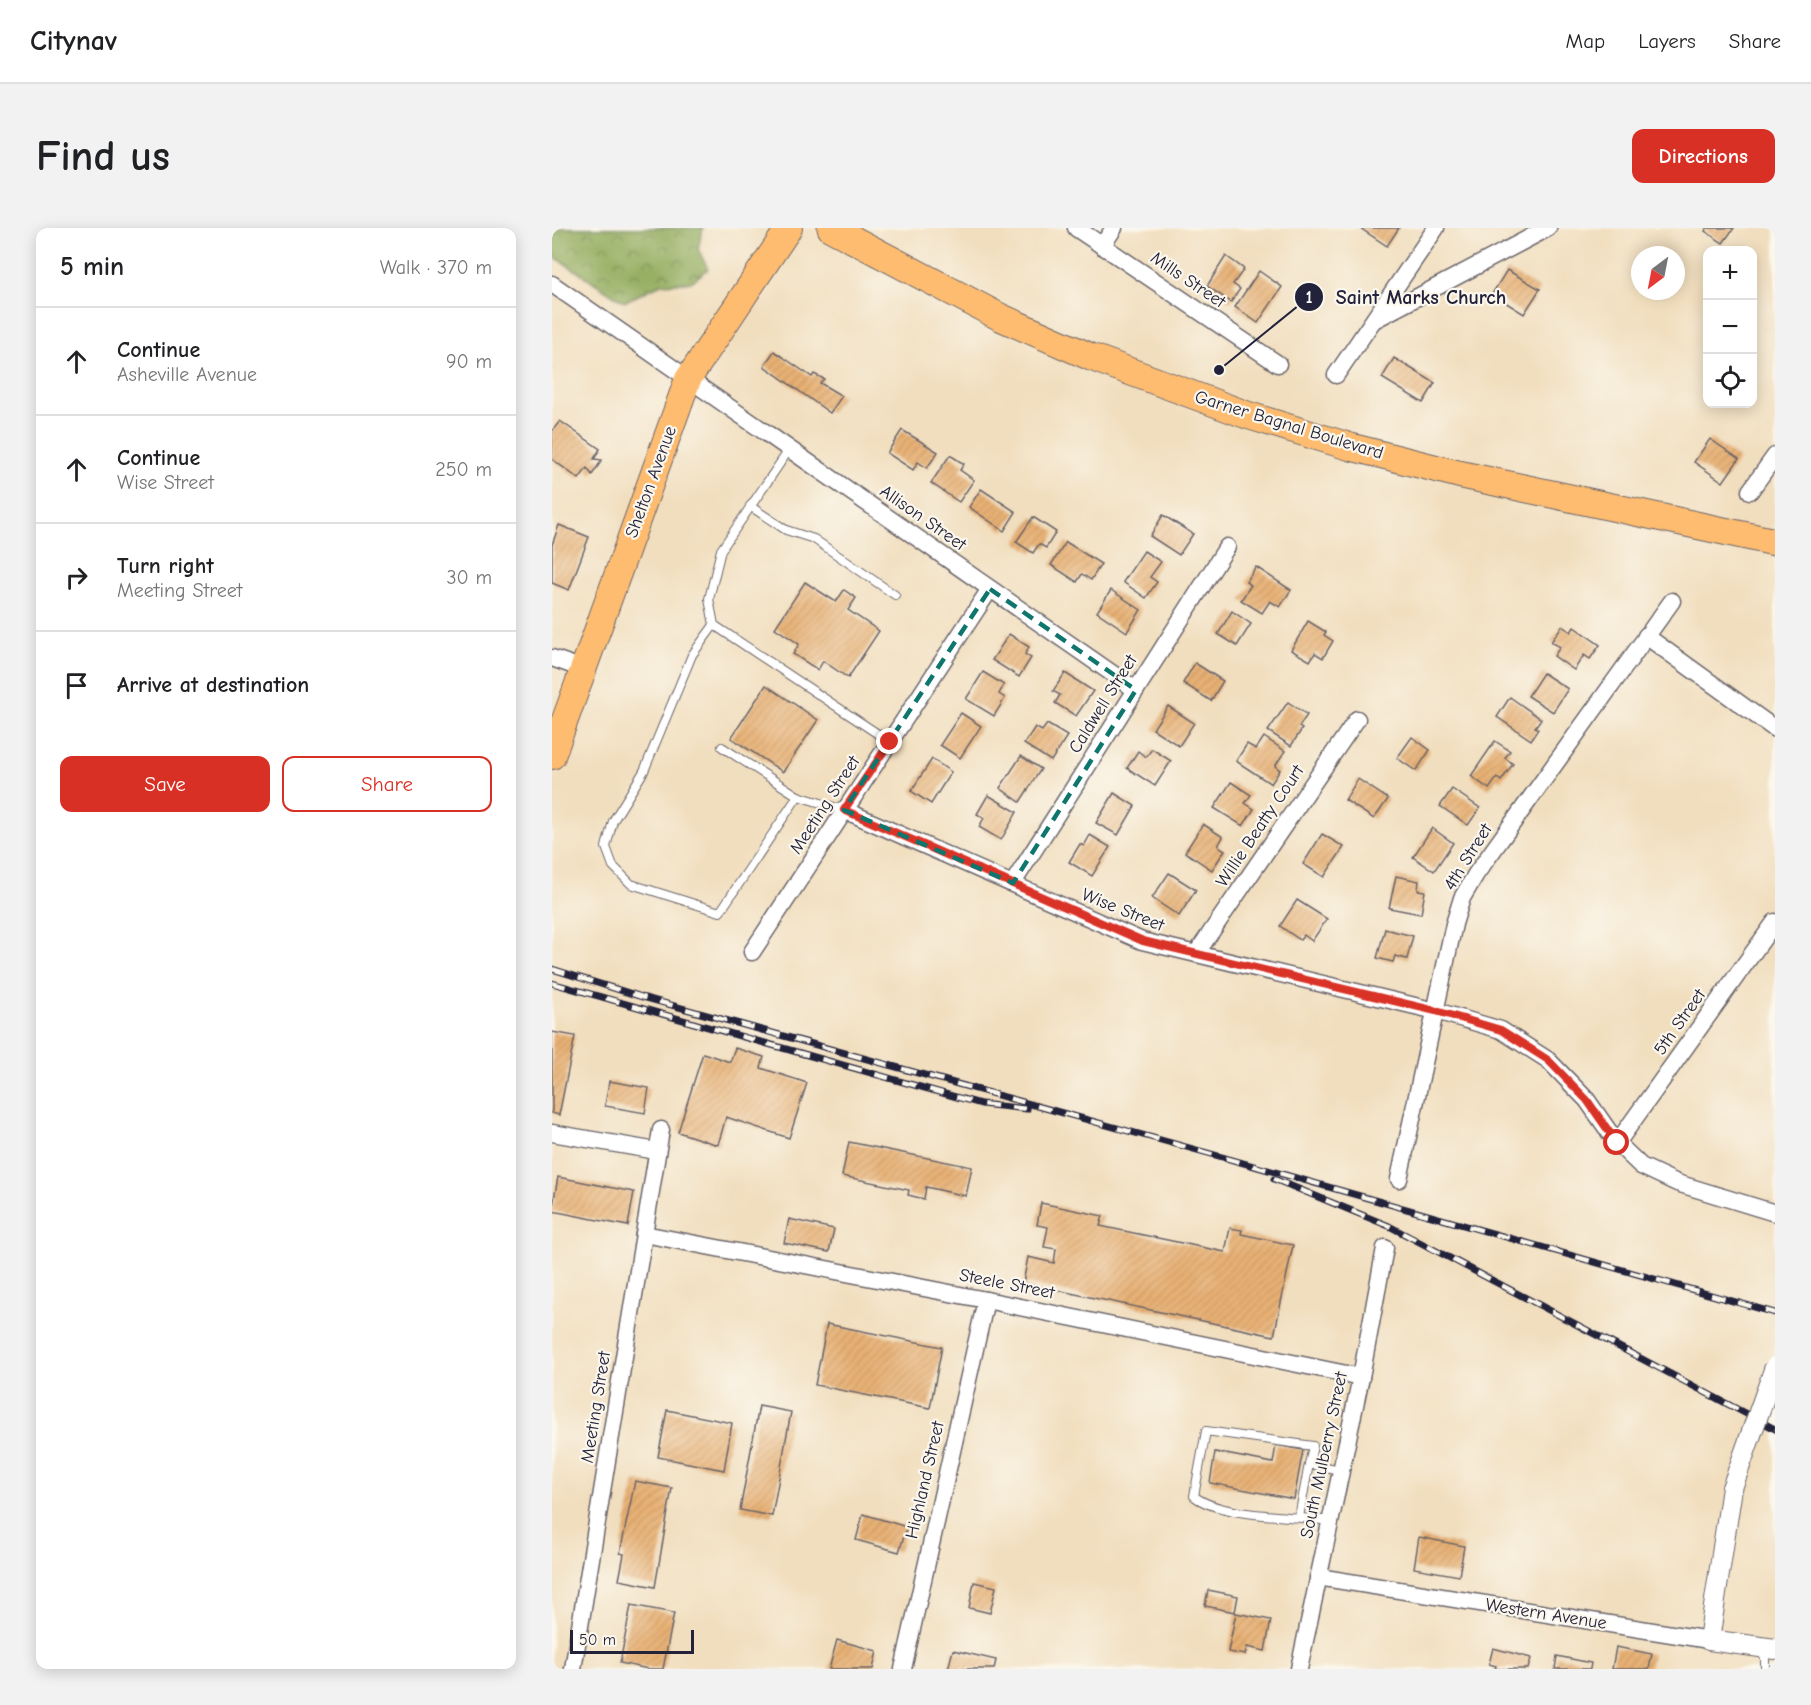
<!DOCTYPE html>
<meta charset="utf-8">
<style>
:root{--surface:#fff;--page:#f2f2f2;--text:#202124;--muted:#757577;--line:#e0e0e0;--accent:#d93025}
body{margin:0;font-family:"Comic Neue",sans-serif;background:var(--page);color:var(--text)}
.controls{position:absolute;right:18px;top:18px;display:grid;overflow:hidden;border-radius:12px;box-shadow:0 3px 15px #0003}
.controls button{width:54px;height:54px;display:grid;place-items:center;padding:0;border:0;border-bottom:2px solid var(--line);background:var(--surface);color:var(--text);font:30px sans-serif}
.compass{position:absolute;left:1079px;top:18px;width:54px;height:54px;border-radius:50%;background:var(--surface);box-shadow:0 3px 15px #0003;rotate:212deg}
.scale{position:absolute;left:18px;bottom:15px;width:124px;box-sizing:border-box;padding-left:6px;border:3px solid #22223b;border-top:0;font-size:16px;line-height:21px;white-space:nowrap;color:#22223b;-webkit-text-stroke:4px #fbf7ec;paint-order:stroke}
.stop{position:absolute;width:18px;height:18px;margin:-14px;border:4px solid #d93025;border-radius:50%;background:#fff}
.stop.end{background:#d93025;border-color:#fff;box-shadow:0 2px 6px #0008}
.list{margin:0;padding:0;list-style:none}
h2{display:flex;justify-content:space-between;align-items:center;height:78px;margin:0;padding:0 24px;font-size:26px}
h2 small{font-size:20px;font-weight:400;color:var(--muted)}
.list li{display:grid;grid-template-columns:39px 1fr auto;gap:18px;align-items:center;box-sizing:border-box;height:108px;padding:0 24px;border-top:2px solid var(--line)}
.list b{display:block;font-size:22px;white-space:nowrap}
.list p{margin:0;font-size:20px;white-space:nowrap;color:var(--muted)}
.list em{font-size:20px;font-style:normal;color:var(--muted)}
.actions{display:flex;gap:12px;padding:18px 24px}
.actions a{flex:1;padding:14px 0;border:2px solid var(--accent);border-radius:12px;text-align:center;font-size:21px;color:var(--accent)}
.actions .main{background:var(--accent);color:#fff}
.icon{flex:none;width:33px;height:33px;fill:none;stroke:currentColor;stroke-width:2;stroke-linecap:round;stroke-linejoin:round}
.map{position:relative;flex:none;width:1223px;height:1441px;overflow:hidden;border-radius:12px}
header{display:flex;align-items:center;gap:36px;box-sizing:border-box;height:84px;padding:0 30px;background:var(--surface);border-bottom:2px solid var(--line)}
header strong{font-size:28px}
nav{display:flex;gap:33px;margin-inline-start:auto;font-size:21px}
.intro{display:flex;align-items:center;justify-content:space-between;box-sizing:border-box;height:144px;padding:0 36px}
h1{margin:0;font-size:42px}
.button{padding:15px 27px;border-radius:12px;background:var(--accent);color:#fff;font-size:21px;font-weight:700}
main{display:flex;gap:36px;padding:0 36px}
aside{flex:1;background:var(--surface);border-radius:12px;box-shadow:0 3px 15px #0003}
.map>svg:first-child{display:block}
.forest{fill:url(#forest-crowns);stroke:#5b684e;stroke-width:1.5}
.building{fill:url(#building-hatch)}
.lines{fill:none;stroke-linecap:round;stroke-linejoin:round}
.service-casing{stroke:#6a6469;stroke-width:10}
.minor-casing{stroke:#6a6469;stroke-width:19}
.tertiary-casing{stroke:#6a6469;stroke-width:22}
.primary-casing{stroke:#6a6469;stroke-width:28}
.trunk-casing{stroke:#6a6469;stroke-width:29}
.service{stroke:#fff;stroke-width:8}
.minor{stroke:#fff;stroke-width:16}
.tertiary{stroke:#fff;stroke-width:20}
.primary{stroke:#febc70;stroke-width:26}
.trunk{stroke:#febc70;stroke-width:27}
.rail-casing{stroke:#22223b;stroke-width:7}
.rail{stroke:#fbf7ec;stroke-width:4.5;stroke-dasharray:14;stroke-linecap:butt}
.tertiary-bridge-casing{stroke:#6a6469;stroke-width:22;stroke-linecap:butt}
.tertiary-bridge{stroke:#fff;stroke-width:20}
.route{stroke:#d93025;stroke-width:8}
.marked{fill:none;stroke:#0f766e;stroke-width:4.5;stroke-dasharray:12 8;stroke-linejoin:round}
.labels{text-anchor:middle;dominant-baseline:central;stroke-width:4.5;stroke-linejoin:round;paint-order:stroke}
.street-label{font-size:18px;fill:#22223b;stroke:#fbf7ec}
.leader{fill:none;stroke:#22223b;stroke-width:2}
.callout-dot{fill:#22223b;stroke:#fbf7ec;stroke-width:2}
.mark-label{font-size:18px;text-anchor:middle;font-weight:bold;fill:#fff}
.callout-label{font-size:20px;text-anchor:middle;font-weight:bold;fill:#22223b;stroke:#fbf7ec;stroke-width:4.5;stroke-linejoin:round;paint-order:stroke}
</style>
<header>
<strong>Citynav</strong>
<nav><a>Map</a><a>Layers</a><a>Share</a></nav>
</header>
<div class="intro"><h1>Find us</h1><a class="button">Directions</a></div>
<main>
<aside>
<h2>5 min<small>Walk · 370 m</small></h2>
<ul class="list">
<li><svg class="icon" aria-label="ahead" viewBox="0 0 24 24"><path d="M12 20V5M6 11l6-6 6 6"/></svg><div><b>Continue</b><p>Asheville Avenue</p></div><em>90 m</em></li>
<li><svg class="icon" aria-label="ahead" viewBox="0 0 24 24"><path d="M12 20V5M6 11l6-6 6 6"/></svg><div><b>Continue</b><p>Wise Street</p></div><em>250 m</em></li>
<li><svg class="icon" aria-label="right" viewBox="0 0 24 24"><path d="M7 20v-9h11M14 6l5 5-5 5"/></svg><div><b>Turn right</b><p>Meeting Street</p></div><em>30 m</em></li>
<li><svg class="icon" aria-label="arrive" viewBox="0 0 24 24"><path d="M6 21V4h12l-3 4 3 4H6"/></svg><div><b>Arrive at destination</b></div></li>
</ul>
<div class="actions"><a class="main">Save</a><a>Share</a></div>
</aside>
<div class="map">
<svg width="1223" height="1441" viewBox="0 0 1223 1441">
<defs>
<pattern id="forest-crowns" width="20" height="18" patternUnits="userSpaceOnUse" patternTransform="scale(1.5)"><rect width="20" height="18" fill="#94ae60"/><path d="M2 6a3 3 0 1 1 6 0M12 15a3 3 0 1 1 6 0" fill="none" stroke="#788d50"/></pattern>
<pattern id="building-hatch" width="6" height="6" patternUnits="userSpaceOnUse" patternTransform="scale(1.5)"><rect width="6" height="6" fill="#e8b174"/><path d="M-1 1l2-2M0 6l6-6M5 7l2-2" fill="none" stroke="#c79865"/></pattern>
</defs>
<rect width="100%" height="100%" fill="#fbf7ec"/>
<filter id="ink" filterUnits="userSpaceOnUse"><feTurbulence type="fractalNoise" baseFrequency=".0167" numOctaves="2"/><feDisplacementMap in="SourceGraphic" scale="12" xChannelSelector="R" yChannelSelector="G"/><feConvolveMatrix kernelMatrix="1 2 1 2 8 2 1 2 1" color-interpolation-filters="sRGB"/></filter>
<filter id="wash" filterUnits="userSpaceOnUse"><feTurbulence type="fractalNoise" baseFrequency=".008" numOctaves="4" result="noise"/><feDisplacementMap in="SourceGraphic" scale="24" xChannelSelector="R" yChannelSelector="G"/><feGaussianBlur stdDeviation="1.35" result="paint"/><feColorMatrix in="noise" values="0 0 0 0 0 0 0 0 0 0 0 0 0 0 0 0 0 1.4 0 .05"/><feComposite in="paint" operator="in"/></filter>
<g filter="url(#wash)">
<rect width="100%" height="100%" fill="#f1debe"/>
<polygon class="forest" points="0,0 151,0 146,21 156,41 139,54 109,56 72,74 0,27"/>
<g id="blocks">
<g class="building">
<polygon points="808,0 847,0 835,18"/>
<polygon points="1155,0 1182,0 1171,15 1153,3"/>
<polygon points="674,28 692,41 681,56 688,61 679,74 655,58"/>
<polygon points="955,42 988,61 972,86 940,66"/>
<polygon points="707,43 730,59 706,95 683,79"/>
<polygon points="222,123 260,149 262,146 272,151 268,155 290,168 278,185 212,138"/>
<polygon points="842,130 883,155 871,175 830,150"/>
<polygon points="8,193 48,221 42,231 50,232 40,247 35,240 27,251 0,231 0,203"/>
<polygon points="350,202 386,224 375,240 366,234 361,242 335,225"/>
<polygon points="1158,211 1187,231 1171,254 1142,234"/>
<polygon points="398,227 412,236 408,242 422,252 407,274 379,255"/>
<polygon points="429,261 464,284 452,303 417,279"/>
<polygon points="611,287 641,306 627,327 598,308"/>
<polygon points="481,289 504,304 494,320 487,316 481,325 464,314"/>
<polygon points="7,297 37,309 17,362 0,355 0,317"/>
<polygon points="514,314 549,336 539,352 530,346 525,354 499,337"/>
<polygon points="592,323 609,334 598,349 605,354 594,370 571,354"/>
<polygon points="704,339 739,362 728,379 718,373 710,385 689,372 699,357 694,354"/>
<polygon points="253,354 284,374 292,362 304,370 296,382 327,403 296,450 271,433 266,442 241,426 247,416 223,400"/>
<polygon points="559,362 589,382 575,404 545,384"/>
<polygon points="680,383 699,396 685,418 666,406"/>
<polygon points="756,393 774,404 772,407 781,413 771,430 763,425 758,433 739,422"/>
<polygon points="1010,398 1019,404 1022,399 1048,417 1038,431 1032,427 1022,442 1002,428 1008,419 999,414"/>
<polygon points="457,406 477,419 473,426 479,430 467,449 440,432"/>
<polygon points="643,435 671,453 659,473 631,455"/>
<polygon points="431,444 452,457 447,466 453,470 442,488 414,471"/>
<polygon points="513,445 541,463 524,488 503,475 508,467 501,463"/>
<polygon points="991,445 1016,461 1001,484 976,468"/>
<polygon points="214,457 266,492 231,544 179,510"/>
<polygon points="958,469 989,491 983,499 986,501 979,512 945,489"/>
<polygon points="736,474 755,487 747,499 750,501 739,518 716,503"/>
<polygon points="616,478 642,495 627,518 601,501"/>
<polygon points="409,485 429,498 408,530 388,517"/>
<polygon points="495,496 515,508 499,533 472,516 483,499 490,503"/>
<polygon points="712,509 733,523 723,538 728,542 719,556 684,533 695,516 704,521"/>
<polygon points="860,509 878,522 864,543 845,530"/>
<polygon points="943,513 958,523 953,530 961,536 949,553 945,550 937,561 919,548"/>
<polygon points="600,521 619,533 603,558 575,540 586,523 594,529"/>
<polygon points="469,528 489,541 468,574 448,560"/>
<polygon points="380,531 399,544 379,576 359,563"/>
<polygon points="806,551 836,571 822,591 793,572"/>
<polygon points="679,554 699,567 693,575 702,581 691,598 662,580"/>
<polygon points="900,561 928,580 916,597 888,578"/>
<polygon points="562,565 583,578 566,607 544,595"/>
<polygon points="436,567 465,584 449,612 427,599 432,590 425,586"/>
<polygon points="651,596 671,609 666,618 673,622 660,642 633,624"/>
<polygon points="880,600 901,615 882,643 861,629"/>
<polygon points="770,606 792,619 772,649 751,636"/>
<polygon points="538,607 558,619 540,648 517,634 528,616 532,618"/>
<polygon points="617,645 644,662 627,688 600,670"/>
<polygon points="844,648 867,653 866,662 873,663 869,686 837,680"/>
<polygon points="745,672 775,691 760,713 752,707 748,712 728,698"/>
<polygon points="833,701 861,708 855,731 843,728 841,734 825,730"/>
<polygon points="0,804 23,808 7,887 0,885"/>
<polygon points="183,820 212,829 209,840 255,855 237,910 174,889 166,917 126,904 151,825 178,834"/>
<polygon points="57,853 97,860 93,885 53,878"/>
<polygon points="297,914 420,939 414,968 374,959 372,971 356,967 357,962 290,948"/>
<polygon points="6,949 82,964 76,998 0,983"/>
<polygon points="489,975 551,988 548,998 673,1024 678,1000 690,1002 689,1006 741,1017 722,1108 471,1055 476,1029 502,1035 504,1021 492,1019 496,999 485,997"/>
<polygon points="237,991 282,1001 277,1024 232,1015"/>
<polygon points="275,1096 390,1119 378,1180 263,1157"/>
<polygon points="207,1178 239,1184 220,1288 188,1282"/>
<polygon points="115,1182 180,1195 172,1242 106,1229"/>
<polygon points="724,1217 751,1222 742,1271 658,1255 663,1224 721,1235"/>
<polygon points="83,1253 120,1260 103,1359 67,1352 72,1326 68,1325"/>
<polygon points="311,1286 355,1299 347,1324 304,1312"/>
<polygon points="867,1309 912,1318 907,1348 862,1340"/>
<polygon points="422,1354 444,1359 438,1385 417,1380"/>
<polygon points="656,1362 686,1368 683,1384 653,1378"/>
<polygon points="79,1377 122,1385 111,1441 96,1441 68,1435"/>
<polygon points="684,1385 719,1392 713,1423 695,1419 693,1427 676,1424"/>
<polygon points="285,1412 325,1423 321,1441 277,1441"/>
<polygon points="1064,1419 1100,1426 1097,1441 1060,1441"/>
<polygon points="941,1420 979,1430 976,1441 943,1441 944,1438 937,1436"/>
<polygon points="401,1422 444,1432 442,1441 396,1441"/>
<polygon points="1005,1428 1039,1435 1038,1441 1003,1441"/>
</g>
</g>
</g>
<g filter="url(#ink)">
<use href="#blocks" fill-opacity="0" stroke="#6a6469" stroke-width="1.5"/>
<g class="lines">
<defs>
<g id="service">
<polyline points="237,222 169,322 157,371 162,397 338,514"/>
<polyline points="198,278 234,302 262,311 343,367"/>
<polyline points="162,397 140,427 92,543 61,593 54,619 61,638 79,656 168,684 246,568 292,582"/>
<polyline points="170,519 246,568"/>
<polyline points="747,1289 757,1236"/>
<path d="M778 1293C743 1287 669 1290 642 1268L654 1203 761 1218 757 1236 789 1242"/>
<polyline points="1213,1441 1213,1420"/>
</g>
<g id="minor">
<polyline points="524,0 726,136"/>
<polyline points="550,18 562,0"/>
<polyline points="0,56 584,462"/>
<polyline points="822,92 996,0"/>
<polyline points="784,147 884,0"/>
<polyline points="1198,263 1223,228"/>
<polyline points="1094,408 1223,501"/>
<polyline points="0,430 31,441"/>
<polyline points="292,582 590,713 884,783 949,802 996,832 1035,872 1065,915 1089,938 1125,955 1223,985"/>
<polyline points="461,655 675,319"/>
<polyline points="200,724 438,361"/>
<polyline points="644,726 805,491"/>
<polyline points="0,905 105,923"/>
<polyline points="1065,915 1223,694"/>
<polyline points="847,951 902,696 910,670 924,646 1120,373"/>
<polyline points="92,1006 434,1072 809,1149"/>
<polyline points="766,1349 1157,1412"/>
<polyline points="21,1441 109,902"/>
<polyline points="351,1441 434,1072"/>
<polyline points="747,1441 809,1149 833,1020"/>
</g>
<polyline id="tertiary" points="1180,1260 1157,1412 1223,1421"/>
<polyline id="primary" points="0,528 136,151 237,0"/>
<polyline id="trunk" points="279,0 448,89 539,129 695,187 799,219 906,246 1223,314"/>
</defs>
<use href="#service" class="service-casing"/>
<use href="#minor" class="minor-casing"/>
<use href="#tertiary" class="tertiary-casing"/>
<use href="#primary" class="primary-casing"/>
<use href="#trunk" class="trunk-casing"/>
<use href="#service" class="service"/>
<use href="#minor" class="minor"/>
<use href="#tertiary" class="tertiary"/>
<use href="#primary" class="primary"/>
<use href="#trunk" class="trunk"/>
<defs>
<g id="rail">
<polyline points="0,741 90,769 663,927 1223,1085"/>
<polyline points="0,755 429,876 475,881"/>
<polyline points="722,951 837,998 1223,1201"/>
</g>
</defs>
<use href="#rail" class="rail-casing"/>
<use href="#rail" class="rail"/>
<defs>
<polyline id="tertiary-bridge" points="1180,1260 1223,1139"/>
</defs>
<use href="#tertiary-bridge" class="tertiary-bridge-casing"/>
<use href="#tertiary-bridge" class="tertiary-bridge"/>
</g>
</g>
<g class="lines" filter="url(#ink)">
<polyline class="route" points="338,514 292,582 591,713 884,783 949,802 996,832 1035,872 1065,915"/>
</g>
<path class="marked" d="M438 361 584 462 461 655 292 582Z"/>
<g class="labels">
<g class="street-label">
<text transform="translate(636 52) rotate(34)">Mills Street</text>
<text transform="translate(737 197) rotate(17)">Garner Bagnal Boulevard</text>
<text transform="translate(99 254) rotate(-70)">Shelton Avenue</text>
<text transform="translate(371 290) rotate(35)">Allison Street</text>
<text transform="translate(551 476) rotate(-58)">Caldwell Street</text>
<text transform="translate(273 577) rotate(-57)">Meeting Street</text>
<text transform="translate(708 598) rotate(-56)">Willie Beatty Court</text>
<text transform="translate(916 629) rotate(-58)">4th Street</text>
<text transform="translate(571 682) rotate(22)">Wise Street</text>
<text transform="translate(1128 794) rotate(-55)">5th Street</text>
<text transform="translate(455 1056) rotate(11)">Steele Street</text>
<text transform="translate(44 1179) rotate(-81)">Meeting Street</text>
<text transform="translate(772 1227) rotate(-78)">South Mulberry Street</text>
<text transform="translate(373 1252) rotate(-77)">Highland Street</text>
<text transform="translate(994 1386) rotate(9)">Western Avenue</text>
</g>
</g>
<path class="leader" d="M667 142L757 69"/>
<g class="callout-dot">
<circle cx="667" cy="142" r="6"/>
<circle cx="757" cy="69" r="15"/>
</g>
<g class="mark-label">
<text x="757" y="75">1</text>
</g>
<g class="callout-label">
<text x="869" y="76">Saint Marks Church</text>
</g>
</svg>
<div class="controls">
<button>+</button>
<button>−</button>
<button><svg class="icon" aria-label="locate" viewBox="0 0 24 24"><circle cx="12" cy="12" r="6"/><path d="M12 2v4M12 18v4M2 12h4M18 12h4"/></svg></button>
</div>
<svg class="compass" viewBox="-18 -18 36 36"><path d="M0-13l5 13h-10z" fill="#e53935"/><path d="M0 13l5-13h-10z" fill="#757577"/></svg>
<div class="scale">50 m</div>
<div class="stop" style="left:1065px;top:915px"></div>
<div class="stop end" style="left:338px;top:514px"></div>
</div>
</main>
